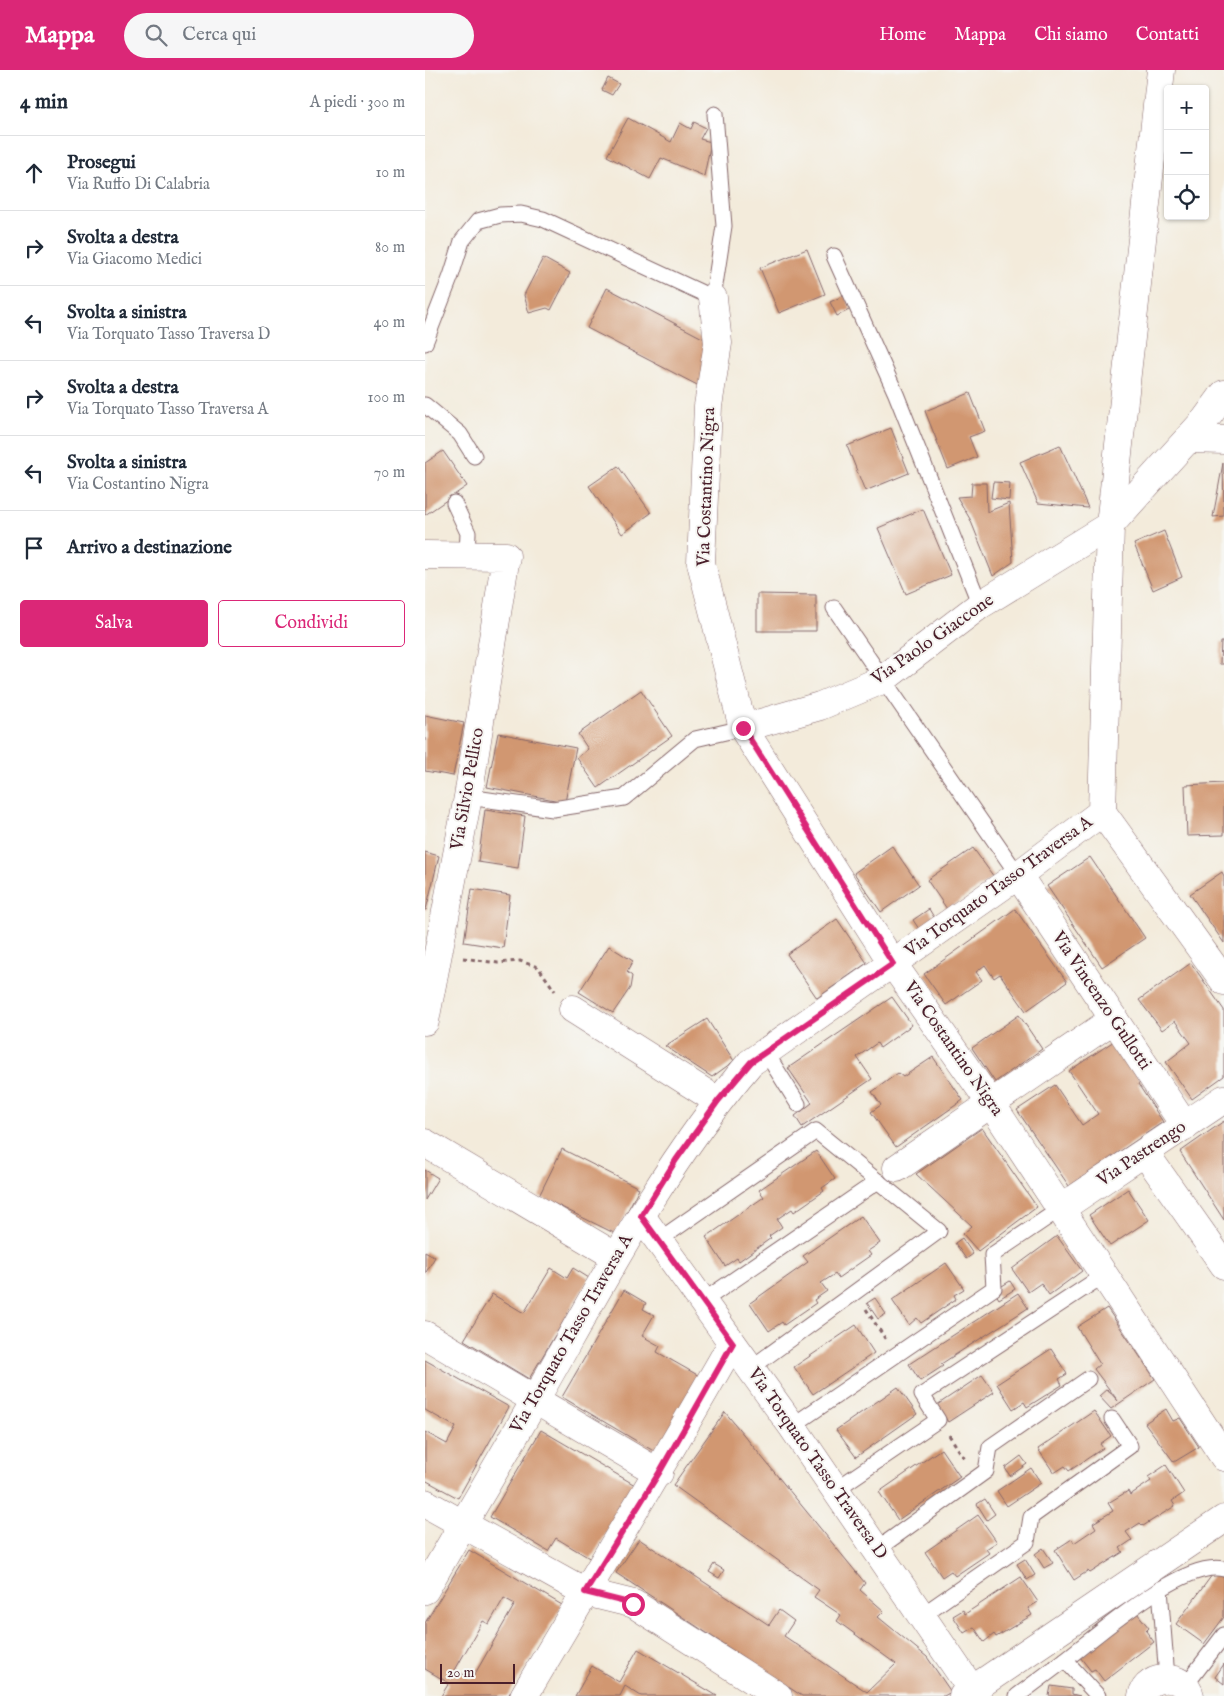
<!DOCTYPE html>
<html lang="it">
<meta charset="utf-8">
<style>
:root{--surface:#fff;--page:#f6f6f7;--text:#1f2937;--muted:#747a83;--line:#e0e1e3;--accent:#db2777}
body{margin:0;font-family:"IM FELL English",serif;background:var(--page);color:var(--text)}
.controls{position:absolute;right:15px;top:15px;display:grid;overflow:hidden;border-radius:5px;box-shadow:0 1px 4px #0004}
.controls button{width:45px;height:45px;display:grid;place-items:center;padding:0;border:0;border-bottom:1px solid var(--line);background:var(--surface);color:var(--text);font:25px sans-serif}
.scale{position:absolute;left:15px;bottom:12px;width:75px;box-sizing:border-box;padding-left:5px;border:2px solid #4a1f2b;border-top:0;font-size:14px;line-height:18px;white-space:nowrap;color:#4a1f2b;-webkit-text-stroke:4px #f6f6f2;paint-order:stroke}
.stop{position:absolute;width:15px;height:15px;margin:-11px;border:4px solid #db2777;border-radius:50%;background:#fff}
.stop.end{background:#db2777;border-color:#fff;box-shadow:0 1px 5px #0008}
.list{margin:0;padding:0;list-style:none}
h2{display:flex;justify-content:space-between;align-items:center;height:65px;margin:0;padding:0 20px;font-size:21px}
h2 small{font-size:16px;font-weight:400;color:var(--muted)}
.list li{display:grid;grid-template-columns:32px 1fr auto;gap:15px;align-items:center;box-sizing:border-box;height:75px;padding:0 20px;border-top:1px solid var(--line)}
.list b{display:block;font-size:19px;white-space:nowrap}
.list p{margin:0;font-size:16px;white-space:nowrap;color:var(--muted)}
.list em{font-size:16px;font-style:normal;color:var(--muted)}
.actions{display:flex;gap:10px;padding:15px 20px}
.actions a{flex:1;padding:11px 0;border:1px solid var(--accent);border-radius:5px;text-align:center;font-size:18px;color:var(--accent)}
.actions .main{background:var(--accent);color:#fff}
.icon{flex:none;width:28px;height:28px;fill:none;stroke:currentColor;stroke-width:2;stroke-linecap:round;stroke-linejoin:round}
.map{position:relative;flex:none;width:799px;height:1626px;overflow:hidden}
header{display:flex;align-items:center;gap:30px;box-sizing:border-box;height:70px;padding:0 25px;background:var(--accent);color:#fff}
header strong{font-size:24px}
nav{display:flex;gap:28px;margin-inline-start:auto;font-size:18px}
.search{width:350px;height:45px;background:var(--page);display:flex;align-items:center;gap:12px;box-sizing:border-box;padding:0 18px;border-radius:28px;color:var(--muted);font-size:19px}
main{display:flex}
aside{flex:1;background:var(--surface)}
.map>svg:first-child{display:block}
.building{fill:#d19771;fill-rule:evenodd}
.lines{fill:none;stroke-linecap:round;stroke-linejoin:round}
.lane-casing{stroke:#856669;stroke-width:17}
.street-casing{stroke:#856669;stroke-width:29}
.path{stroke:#856669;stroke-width:3;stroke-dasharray:4 4;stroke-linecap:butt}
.lane{stroke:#fff;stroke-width:15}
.street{stroke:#fff;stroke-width:28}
.route{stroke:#db2777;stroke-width:6}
.labels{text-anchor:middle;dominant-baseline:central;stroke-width:4;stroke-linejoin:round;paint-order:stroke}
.street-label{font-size:18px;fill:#4a1f2b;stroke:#f6f6f2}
</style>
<header>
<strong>Mappa</strong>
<div class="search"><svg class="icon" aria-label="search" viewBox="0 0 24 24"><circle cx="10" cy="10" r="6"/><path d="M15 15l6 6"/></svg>Cerca qui</div>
<nav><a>Home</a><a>Mappa</a><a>Chi siamo</a><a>Contatti</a></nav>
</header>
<main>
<aside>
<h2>4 min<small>A piedi · 300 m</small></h2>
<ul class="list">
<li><svg class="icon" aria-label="ahead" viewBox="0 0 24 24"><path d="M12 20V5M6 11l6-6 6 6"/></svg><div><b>Prosegui</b><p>Via Ruffo Di Calabria</p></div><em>10 m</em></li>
<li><svg class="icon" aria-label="right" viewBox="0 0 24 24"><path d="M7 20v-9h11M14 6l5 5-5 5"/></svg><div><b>Svolta a destra</b><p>Via Giacomo Medici</p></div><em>80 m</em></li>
<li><svg class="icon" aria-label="left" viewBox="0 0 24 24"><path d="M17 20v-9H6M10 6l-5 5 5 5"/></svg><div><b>Svolta a sinistra</b><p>Via Torquato Tasso Traversa D</p></div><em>40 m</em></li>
<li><svg class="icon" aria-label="right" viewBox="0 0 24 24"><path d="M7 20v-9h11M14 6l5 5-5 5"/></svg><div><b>Svolta a destra</b><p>Via Torquato Tasso Traversa A</p></div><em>100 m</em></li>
<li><svg class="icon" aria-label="left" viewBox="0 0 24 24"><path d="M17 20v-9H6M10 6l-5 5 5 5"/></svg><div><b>Svolta a sinistra</b><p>Via Costantino Nigra</p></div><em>70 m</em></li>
<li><svg class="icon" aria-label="arrive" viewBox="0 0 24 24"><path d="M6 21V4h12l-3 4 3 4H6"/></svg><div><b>Arrivo a destinazione</b></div></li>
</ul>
<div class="actions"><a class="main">Salva</a><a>Condividi</a></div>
</aside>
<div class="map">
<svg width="799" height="1626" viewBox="0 0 799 1626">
<rect width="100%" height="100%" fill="#f6f6f2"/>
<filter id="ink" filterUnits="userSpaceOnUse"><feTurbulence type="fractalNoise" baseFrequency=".02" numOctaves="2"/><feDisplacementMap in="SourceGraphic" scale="10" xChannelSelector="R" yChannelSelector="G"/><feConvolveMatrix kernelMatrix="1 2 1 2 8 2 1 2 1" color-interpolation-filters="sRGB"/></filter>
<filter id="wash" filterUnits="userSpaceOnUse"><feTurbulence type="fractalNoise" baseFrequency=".0096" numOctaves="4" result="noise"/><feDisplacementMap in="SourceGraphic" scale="20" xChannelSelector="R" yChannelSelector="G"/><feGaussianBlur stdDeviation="1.12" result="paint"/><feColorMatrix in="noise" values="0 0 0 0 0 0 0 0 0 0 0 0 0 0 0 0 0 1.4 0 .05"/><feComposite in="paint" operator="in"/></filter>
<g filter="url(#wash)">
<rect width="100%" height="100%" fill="#f3ebdb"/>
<g id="blocks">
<g class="building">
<polygon points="183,8 194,14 187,25 177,20"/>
<polygon points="203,48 246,72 255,53 266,59 269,52 281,58 275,69 286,72 279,106 236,88 225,109 182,86"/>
<polygon points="382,179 400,224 354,243 335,198"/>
<polygon points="118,188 145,203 126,240 122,238 104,243 99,225"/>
<polygon points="182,218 289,274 278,318 162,258"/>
<polygon points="420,225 426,239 412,246 405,232"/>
<polygon points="545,323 560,361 544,367 552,387 523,399 500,341"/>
<polygon points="466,358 484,403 440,421 422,376"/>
<polygon points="635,375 653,415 663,438 613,433 595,392"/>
<polygon points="18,381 42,416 0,445 0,393"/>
<polygon points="798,393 799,446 788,447"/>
<polygon points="193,396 226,443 197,464 164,416"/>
<polygon points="568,412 585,413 584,430 566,428"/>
<polygon points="547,413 561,413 562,442 584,433 588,492 568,506 545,449 532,427 546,426"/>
<polygon points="498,439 526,505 481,524 453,458"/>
<polygon points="739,461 757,507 728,520 709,474"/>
<polygon points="332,524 391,525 391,561 332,561"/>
<polygon points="796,572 799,572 799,594 795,594"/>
<polygon points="216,620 247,666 173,718 152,688 163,679 153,664"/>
<polygon points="0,645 39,653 28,706 0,701"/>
<polygon points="73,663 151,678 140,732 62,717"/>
<polygon points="799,713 799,765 762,766 760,715"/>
<polygon points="60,740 100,746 93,798 53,792"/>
<polygon points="467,776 494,815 456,842 429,803"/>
<polygon points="548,778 569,807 522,839 502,810"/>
<polygon points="0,782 14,786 1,840 0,840"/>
<polygon points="665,787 720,868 677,897 622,816"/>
<polygon points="797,802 799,806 799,873 765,824"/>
<polygon points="47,819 85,825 78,878 39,872"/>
<polygon points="504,839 510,849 494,859 488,850"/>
<polygon points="590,839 642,912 601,941 575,904 569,908 560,895 551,902 557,910 521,935 499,904"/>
<polygon points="412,849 442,893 392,928 362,884"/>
<polygon points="184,876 208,891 202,902 207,906 205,918 188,943 154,922"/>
<polygon points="766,893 799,940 799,1006 767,1029 741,992 766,973 750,951 737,960 714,930"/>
<polygon points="467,927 487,955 455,978 452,973 432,987 447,1009 377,1057 370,1046 387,1033 363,998"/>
<polygon points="594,945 617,979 570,1012 547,978"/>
<polygon points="282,949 309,991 287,1007 240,976"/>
<polygon points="689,971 717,1012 713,1014 738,1052 644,1116 592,1040 630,1015 657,1055 673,1044 644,1001"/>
<polygon points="508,987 538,1030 471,1077 446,1042 456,1035 447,1022 473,1003 478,1007"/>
<polygon points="799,1051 799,1150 755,1082"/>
<polygon points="557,1058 612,1137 553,1181 538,1164 547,1156 491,1104"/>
<polygon points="137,1079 214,1118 191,1164 114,1126"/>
<polygon points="391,1081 410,1109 397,1118 399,1121 369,1142 367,1139 352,1149 357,1157 344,1166 346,1168 314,1191 312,1188 300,1196 281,1167 339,1127 334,1120"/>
<polygon points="0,1100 13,1108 0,1130"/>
<polygon points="703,1119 724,1150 685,1176 664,1145"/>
<polygon points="436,1146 455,1173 443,1181 446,1185 413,1208 410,1204 396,1213 402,1221 389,1230 391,1233 359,1255 357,1252 344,1261 325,1233 383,1192 378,1186"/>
<polygon points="632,1166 657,1201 624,1225 616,1213 603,1222 587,1199"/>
<polygon points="537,1168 548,1184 541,1189 530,1173"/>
<polygon points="0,1181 10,1187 0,1204"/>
<polygon points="521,1193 539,1219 529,1225 531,1229 496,1253 492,1248 484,1255 467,1230"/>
<polygon points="126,1198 142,1208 148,1198 164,1208 104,1309 39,1270 67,1224 99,1243"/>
<polygon points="585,1211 590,1219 574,1229 569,1221"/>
<polygon points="199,1220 221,1233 218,1239 229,1245 217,1266 235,1276 232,1282 276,1307 232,1383 137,1327"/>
<polygon points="593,1223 603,1238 516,1294 518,1296 495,1311 484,1294"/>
<polygon points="450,1228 461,1244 453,1249 442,1233"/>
<polygon points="682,1238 730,1309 686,1339 674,1326 682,1319 693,1331 669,1299 675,1294 652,1257"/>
<polygon points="431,1255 449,1283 388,1324 369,1297"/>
<polygon points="626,1279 642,1304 634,1309 637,1315 602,1337 599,1332 588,1339 572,1314"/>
<polygon points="0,1290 84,1337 33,1428 0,1410 0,1362 22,1374 31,1357 0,1340"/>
<polygon points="557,1305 569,1322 523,1352 512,1335"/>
<polygon points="473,1317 492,1344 431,1387 411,1360"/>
<polygon points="741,1339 748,1351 755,1348 774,1377 749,1392 720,1353"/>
<polygon points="669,1341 686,1366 675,1374 678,1378 644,1401 640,1396 629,1403 613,1379"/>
<polygon points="300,1342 440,1513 435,1520 459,1541 453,1547 502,1587 526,1622 519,1626 377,1626 191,1503 214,1469 344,1555 354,1540 369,1551 359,1566 442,1622 471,1594 412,1551 416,1545 389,1527 394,1520 248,1415"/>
<polygon points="116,1360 210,1415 166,1489 131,1468 123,1481 65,1447"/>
<polygon points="516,1379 535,1407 473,1450 454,1422"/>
<polygon points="596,1386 602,1394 585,1406 580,1398"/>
<polygon points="741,1395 759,1423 747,1431 750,1436 718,1456 715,1453 701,1462 707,1470 695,1478 698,1482 665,1503 663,1501 649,1510 630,1480 647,1469 649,1473 671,1458 668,1453 688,1441 683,1433 703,1421 705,1425 726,1411 723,1407"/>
<polygon points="606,1398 616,1413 582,1436 572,1421"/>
<polygon points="560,1429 570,1444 562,1450 552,1434"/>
<polygon points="553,1445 572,1472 561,1479 564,1483 530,1506 526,1501 517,1507 500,1482"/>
<polygon points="618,1478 628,1493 619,1498 610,1484"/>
<path d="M44 1480 137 1535 83 1626H16L24 1613 0 1599V1553ZM79 1528 90 1534 47 1609 30 1600 58 1551 64 1554Z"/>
<polygon points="600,1489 610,1505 602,1510 592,1494"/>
<polygon points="289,1494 299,1500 294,1508 284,1502"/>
<polygon points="790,1501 799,1508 799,1547 779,1574 751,1554"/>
<polygon points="596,1507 613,1532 603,1538 607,1545 571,1567 569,1564 559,1572 549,1557 539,1563 528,1546 538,1540 540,1544"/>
<polygon points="712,1543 724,1558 721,1561 729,1572 679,1611 670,1599 666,1601 655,1587"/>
<polygon points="213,1579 284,1621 292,1626 216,1626 200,1616 195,1626 150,1626 167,1596 194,1612"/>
<polygon points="799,1594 799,1614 790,1607"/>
<polygon points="626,1616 647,1619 647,1624 655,1626 624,1626"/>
</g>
</g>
</g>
<g filter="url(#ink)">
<use href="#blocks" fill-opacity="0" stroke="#856669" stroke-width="1"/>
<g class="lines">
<defs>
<g id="lane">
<polyline points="409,186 471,324 555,535"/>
<polyline points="0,273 26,206 37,171 53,151 75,145 96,144 118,149 288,228 299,156 290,44"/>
<polyline points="0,335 35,364 49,386"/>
<polyline points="29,433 43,463 42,485"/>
<polyline points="409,538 593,805"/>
<polyline points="43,727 128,739 199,728 270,669 318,658"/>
<polyline points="340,981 373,1034"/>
<polyline points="234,1170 391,1061 514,1161 326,1298"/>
<polyline points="278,1231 453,1111"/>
<polyline points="367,1356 569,1218 567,1185 635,1139"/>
<polyline points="410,1420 513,1350 497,1325 679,1205"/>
<polyline points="451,1480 561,1401 565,1377 663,1309"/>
<polyline points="735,1519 742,1608"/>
<polyline points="496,1546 602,1472 606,1447 705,1376 687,1349"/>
<path d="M640 1590C673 1565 758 1489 799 1499"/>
<polyline points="760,1616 799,1565"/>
<polyline points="592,1626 640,1590 673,1626"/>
</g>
<g id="street">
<polyline points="288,228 293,273 283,336 276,493 318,658 468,894 567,1035 799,1387"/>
<polyline points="763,369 799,370"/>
<polyline points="0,485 81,486 43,727 0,951"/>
<polyline points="318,658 395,636 457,610 555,535 685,455 780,350 799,324"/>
<polyline points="677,742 799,911"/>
<polyline points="593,805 760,1056"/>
<polyline points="148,939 293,1031"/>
<polyline points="0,1073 190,1186"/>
<polyline points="720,1083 799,1195"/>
<polyline points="472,1098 689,949"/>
<polyline points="635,1139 799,1029"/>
<polyline points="216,1146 367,1356 547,1620"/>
<polyline points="0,1265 234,1403"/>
<polyline points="0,1433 160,1522 209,1534 353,1626"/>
<path d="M0 1520C36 1456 74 1394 110 1330 177 1213 237 1096 325 993L593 805 677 742 685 455 736 0"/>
<path d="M99 1626C168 1508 240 1392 307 1273"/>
<polyline points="538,1626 799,1449"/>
<path d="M717 1626C722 1603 760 1603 765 1626"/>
</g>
</defs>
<use href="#lane" class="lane-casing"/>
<use href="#street" class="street-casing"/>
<g class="path">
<polyline points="38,888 73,893 95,891 113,897 130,921"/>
<polyline points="441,1239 461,1270"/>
<polyline points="524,1365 541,1391"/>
</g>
<use href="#lane" class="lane"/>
<use href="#street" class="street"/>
</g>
</g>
<g class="lines" filter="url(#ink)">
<polyline class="route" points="208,1534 160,1522 234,1403 308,1273 216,1146 251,1090 293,1031 326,992 468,894 318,658"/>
</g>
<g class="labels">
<g class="street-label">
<text transform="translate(282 417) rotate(-88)">Via Costantino Nigra</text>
<text transform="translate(508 570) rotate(-35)">Via Paolo Giaccone</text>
<text transform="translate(43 719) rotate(-80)">Via Silvio Pellico</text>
<text transform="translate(574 817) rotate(-36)">Via Torquato Tasso Traversa A</text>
<text transform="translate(676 931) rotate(56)">Via Vincenzo Gullotti</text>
<text transform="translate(528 979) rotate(55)">Via Costantino Nigra</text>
<text transform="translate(717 1084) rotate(-34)">Via Pastrengo</text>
<text transform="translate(147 1264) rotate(-60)">Via Torquato Tasso Traversa A</text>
<text transform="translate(392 1394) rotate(55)">Via Torquato Tasso Traversa D</text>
</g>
</g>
</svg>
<div class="controls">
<button>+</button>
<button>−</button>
<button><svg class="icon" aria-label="locate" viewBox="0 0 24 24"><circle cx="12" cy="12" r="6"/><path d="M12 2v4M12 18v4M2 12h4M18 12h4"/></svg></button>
</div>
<div class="scale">20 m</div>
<div class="stop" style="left:208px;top:1534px"></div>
<div class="stop end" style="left:318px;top:658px"></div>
</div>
</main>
